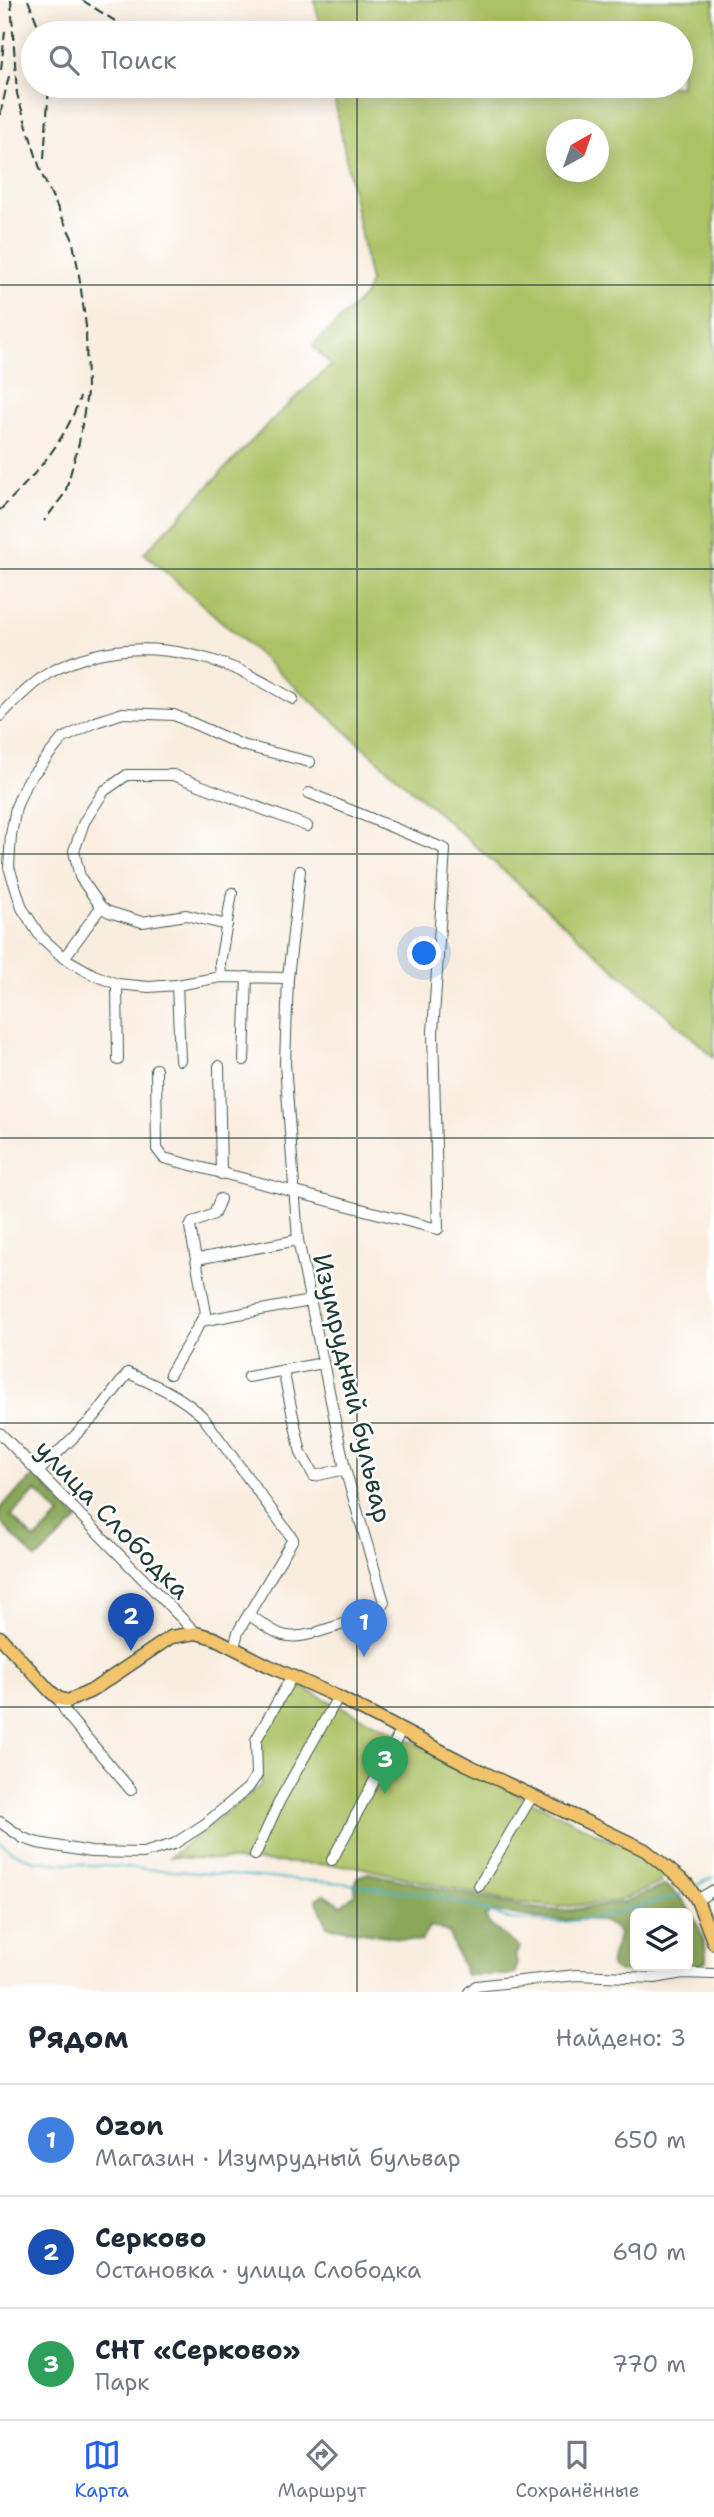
<!DOCTYPE html>
<html lang="ru">
<meta charset="utf-8">
<style>
:root{--surface:#fff;--page:#f2f2f3;--text:#1f2937;--muted:#747a83;--line:#e0e1e3;--accent:#2563eb}
body{margin:0;font-family:"Shantell Sans",sans-serif;background:var(--page);color:var(--text)}
.controls{position:absolute;right:21px;bottom:21px;display:grid;overflow:hidden;border-radius:10px;box-shadow:0 4px 18px #0003}
.controls button{width:63px;height:63px;display:grid;place-items:center;padding:0;border:0;border-bottom:2px solid var(--line);background:var(--surface);color:var(--text);font:35px sans-serif}
.compass{position:absolute;left:546px;top:119px;width:63px;height:63px;border-radius:50%;background:var(--surface);box-shadow:0 4px 18px #0003;rotate:40deg}
.you{position:absolute;left:425px;top:954px;width:24px;height:24px;margin:-18px;border:5px solid #fff;border-radius:50%;background:#1a73e8;box-shadow:0 0 0 10px #1a73e833}
.badge{display:grid;place-items:center;width:46px;height:46px;border-radius:50%;background:var(--accent);color:#fff;font-size:23px;font-weight:700}
.pin{position:absolute;translate:-50% -58px;filter:drop-shadow(0 2px 4px #0008)}
.pin::after{content:'';position:absolute;top:37px;width:24px;height:21px;background:inherit;clip-path:polygon(0 0,100% 0,50% 100%)}
.list{margin:0;padding:0;list-style:none}
h2{display:flex;justify-content:space-between;align-items:center;height:91px;margin:0;padding:0 28px;font-size:30px}
h2 small{font-size:23px;font-weight:400;color:var(--muted)}
.list li{display:grid;grid-template-columns:46px 1fr auto;gap:21px;align-items:center;box-sizing:border-box;height:112px;padding:0 28px;border-top:2px solid var(--line)}
.list b{display:block;font-size:26px;white-space:nowrap}
.list p{margin:0;font-size:23px;white-space:nowrap;color:var(--muted)}
.list em{font-size:23px;font-style:normal;color:var(--muted)}
.icon{flex:none;width:38px;height:38px;fill:none;stroke:currentColor;stroke-width:2;stroke-linecap:round;stroke-linejoin:round}
.map{position:relative;flex:none;width:714px;height:1992px;overflow:hidden}
.search{position:absolute;background:var(--surface);box-shadow:0 4px 18px #0003;left:21px;right:21px;top:21px;height:77px;display:flex;align-items:center;gap:18px;box-sizing:border-box;padding:0 24px;border-radius:38px;color:var(--muted);font-size:26px}
.sheet{height:427px;background:var(--surface)}
nav{display:flex;justify-content:space-around;align-items:center;box-sizing:border-box;height:98px;border-top:2px solid var(--line);background:var(--surface);font-size:19px;color:var(--muted)}
nav a{display:grid;justify-items:center;gap:4px}
nav .on{color:var(--accent)}
.map>svg:first-child{display:block}
.green{fill:#adc165;stroke:#667f4c;stroke-width:2;fill-rule:evenodd}
.forest{fill:#8aa75a;stroke:#547247;stroke-width:2;fill-rule:evenodd}
.lines{fill:none;stroke-linecap:round;stroke-linejoin:round}
.stream{stroke:#46b3c2;stroke-width:2}
.minor-casing{stroke:#40574e;stroke-width:12}
.major-casing{stroke:#40574e;stroke-width:15}
.minor{stroke:#fff;stroke-width:10}
.major{stroke:#f2c36a;stroke-width:12}
.rail{stroke:#1f3d34;stroke-width:2;stroke-dasharray:10 5;stroke-linecap:butt}
.grid{fill:none;stroke:#1f3d34;stroke-width:2;stroke-opacity:0.55}
.labels{text-anchor:middle;dominant-baseline:central;stroke-width:5;stroke-linejoin:round;paint-order:stroke}
.street-label{font-size:26px;fill:#1f3d34;stroke:#fff}
</style>
<div class="map">
<svg width="714" height="1992" viewBox="0 0 714 1992">
<rect width="100%" height="100%" fill="#fff"/>
<filter id="ink" filterUnits="userSpaceOnUse"><feTurbulence type="fractalNoise" baseFrequency=".0143" numOctaves="2"/><feDisplacementMap in="SourceGraphic" scale="14" xChannelSelector="R" yChannelSelector="G"/><feConvolveMatrix kernelMatrix="1 2 1 2 8 2 1 2 1" color-interpolation-filters="sRGB"/></filter>
<filter id="wash" filterUnits="userSpaceOnUse"><feTurbulence type="fractalNoise" baseFrequency=".00686" numOctaves="4" result="noise"/><feDisplacementMap in="SourceGraphic" scale="28" xChannelSelector="R" yChannelSelector="G"/><feGaussianBlur stdDeviation="1.57" result="paint"/><feColorMatrix in="noise" values="0 0 0 0 0 0 0 0 0 0 0 0 0 0 0 0 0 1.4 0 .05"/><feComposite in="paint" operator="in"/></filter>
<g filter="url(#wash)">
<rect width="100%" height="100%" fill="#f9eddf"/>
<g class="green">
<path d="M314 0H714V1057L144 553 270 422 331 365 313 346 365 295 370 282 332 86H681V33H322ZM556 130H598V172H556Z"/>
<polygon points="293,1683 643,1856 663,1874 660,1883 619,1901 560,1907 513,1902 354,1866 170,1857 261,1785 261,1738"/>
</g>
<g class="forest">
<path d="M35 1475 78 1520 36 1559 0 1522V1508ZM36 1491 60 1515 35 1540 11 1516Z"/>
<path d="M368 1873 524 1907 561 1911 623 1903 665 1885C686 1896 708 1937 706 1961L692 1967 619 1972 611 1967C609 1954 618 1946 619 1933 601 1912 578 1922 555 1920 534 1918 514 1914 493 1912L485 1917 490 1925 520 1948 515 1955 517 1964 515 1973 507 1975H466L448 1932 429 1926 421 1942 327 1926 316 1899 324 1894 341 1905 355 1894V1884L359 1876ZM635 1913H688V1966H635Z"/>
</g>
<g class="lines">
<g class="stream">
<polyline points="0,1842 11,1851 35,1861 343,1883 432,1896 476,1907 509,1919 557,1923 602,1917 674,1897 684,1892"/>
<polyline points="695,1886 714,1877"/>
</g>
</g>
</g>
<g filter="url(#ink)">
<g class="lines">
<defs>
<g id="minor">
<path d="M0 716C15 701 31 684 49 673 108 640 175 644 236 669 256 677 275 689 293 699"/>
<polyline points="300,871 288,978 285,1064 298,1240 345,1469 384,1602 378,1613 318,1632"/>
<polyline points="227,925 186,915 142,922 109,912 101,907 80,877 74,851 84,822 104,791 127,775 173,775 307,826"/>
<polyline points="64,958 101,907"/>
<polyline points="221,977 220,963 232,893"/>
<polyline points="288,978 221,977 177,985 149,987 117,984 94,975 64,958 40,936 22,908 9,867 11,835 16,807 26,783 62,739 96,722 123,713 174,715 242,745 310,762"/>
<polyline points="117,984 118,1060"/>
<polyline points="177,985 180,1060"/>
<polyline points="244,1060 247,977"/>
<polyline points="219,1066 221,1174"/>
<polyline points="156,1069 157,1149 164,1158 438,1229 433,1032 445,849 309,793"/>
<polyline points="197,1259 298,1240"/>
<polyline points="201,1321 310,1301"/>
<polyline points="283,1370 301,1453 314,1476 345,1469"/>
<polyline points="170,1374 206,1313 190,1227 192,1223 214,1214 220,1199"/>
<polyline points="248,1377 323,1363"/>
<polyline points="0,1433 196,1633"/>
<path d="M38 1472 95 1416 128 1373C157 1386 180 1395 203 1417L293 1539 238 1632 234 1647"/>
<path d="M249 1615C273 1630 281 1642 311 1634"/>
<polyline points="58,1698 68,1716 131,1790"/>
<polyline points="0,1822 23,1838 38,1843 91,1852 143,1853 174,1844 205,1824 248,1788 257,1775 256,1740 292,1676"/>
<polyline points="255,1855 280,1800 338,1697"/>
<polyline points="332,1860 401,1731"/>
<polyline points="479,1886 532,1796"/>
<polyline points="697,1900 714,1890"/>
<polyline points="469,1992 476,1986 576,1975 655,1978 683,1973 714,1974"/>
</g>
<polyline id="major" points="0,1637 50,1691 58,1698 68,1701 91,1691 171,1637 196,1633 214,1638 267,1665 338,1697 466,1764 645,1850 687,1884 697,1900 714,1943"/>
</defs>
<use href="#minor" class="minor-casing"/>
<use href="#major" class="major-casing"/>
<use href="#minor" class="minor"/>
<use href="#major" class="major"/>
<g class="rail">
<polyline points="11,0 17,94 42,175 72,238 78,268 86,326 87,393 79,443 65,493 44,521"/>
<polyline points="28,0 41,33"/>
<polyline points="82,0 134,33"/>
<polyline points="1,70 5,31"/>
<polyline points="0,115 9,76"/>
<polyline points="44,159 49,86"/>
<path d="M0 510C33 477 65 443 80 397"/>
</g>
</g>
</g>
<path class="grid" d="M357 0V33M357 86V1992M0 285H714M0 569H714M0 854H714M0 1138H714M0 1423H714M0 1707H714"/>
<g class="labels">
<g class="street-label">
<text transform="translate(353 1388) rotate(77)">Изумрудный бульвар</text>
<text transform="translate(113 1519) rotate(46)">улица Слободка</text>
</g>
</g>
</svg>
<div class="controls">
<button><svg class="icon" aria-label="layers" viewBox="0 0 24 24"><path d="M12 4l9 5-9 5-9-5zM3 14l9 5 9-5"/></svg></button>
</div>
<svg class="compass" viewBox="-18 -18 36 36"><path d="M0-13l5 13h-10z" fill="#e53935"/><path d="M0 13l5-13h-10z" fill="#747a83"/></svg>
<div class="you"></div>
<div class="pin badge" style="left:364px;top:1657px;background:#3f7fe0">1</div>
<div class="pin badge" style="left:131px;top:1651px;background:#1a4fb4">2</div>
<div class="pin badge" style="left:385px;top:1794px;background:#2e9e5b">3</div>
<div class="search"><svg class="icon" aria-label="search" viewBox="0 0 24 24"><circle cx="10" cy="10" r="6"/><path d="M15 15l6 6"/></svg>Поиск</div>
</div>
<section class="sheet">
<h2>Рядом<small>Найдено: 3</small></h2>
<ul class="list">
<li><span class="badge" style="background:#3f7fe0">1</span><div><b>Ozon</b><p>Магазин · Изумрудный бульвар</p></div><em>650 m</em></li>
<li><span class="badge" style="background:#1a4fb4">2</span><div><b>Серково</b><p>Остановка · улица Слободка</p></div><em>690 m</em></li>
<li><span class="badge" style="background:#2e9e5b">3</span><div><b>СНТ «Серково»</b><p>Парк</p></div><em>770 m</em></li>
</ul>
</section>
<nav>
<a class="on"><svg class="icon" aria-label="map" viewBox="0 0 24 24"><path d="M3 6l6-2 6 2 6-2v14l-6 2-6-2-6 2zM9 4v14M15 6v14"/></svg>Карта</a>
<a><svg class="icon" aria-label="directions" viewBox="0 0 24 24"><path d="M12 3l9 9-9 9-9-9zM9 14v-3h6M13 9l2 2-2 2"/></svg>Маршрут</a>
<a><svg class="icon" aria-label="saved" viewBox="0 0 24 24"><path d="M7 4h10v16l-5-4-5 4z"/></svg>Сохранённые</a>
</nav>
